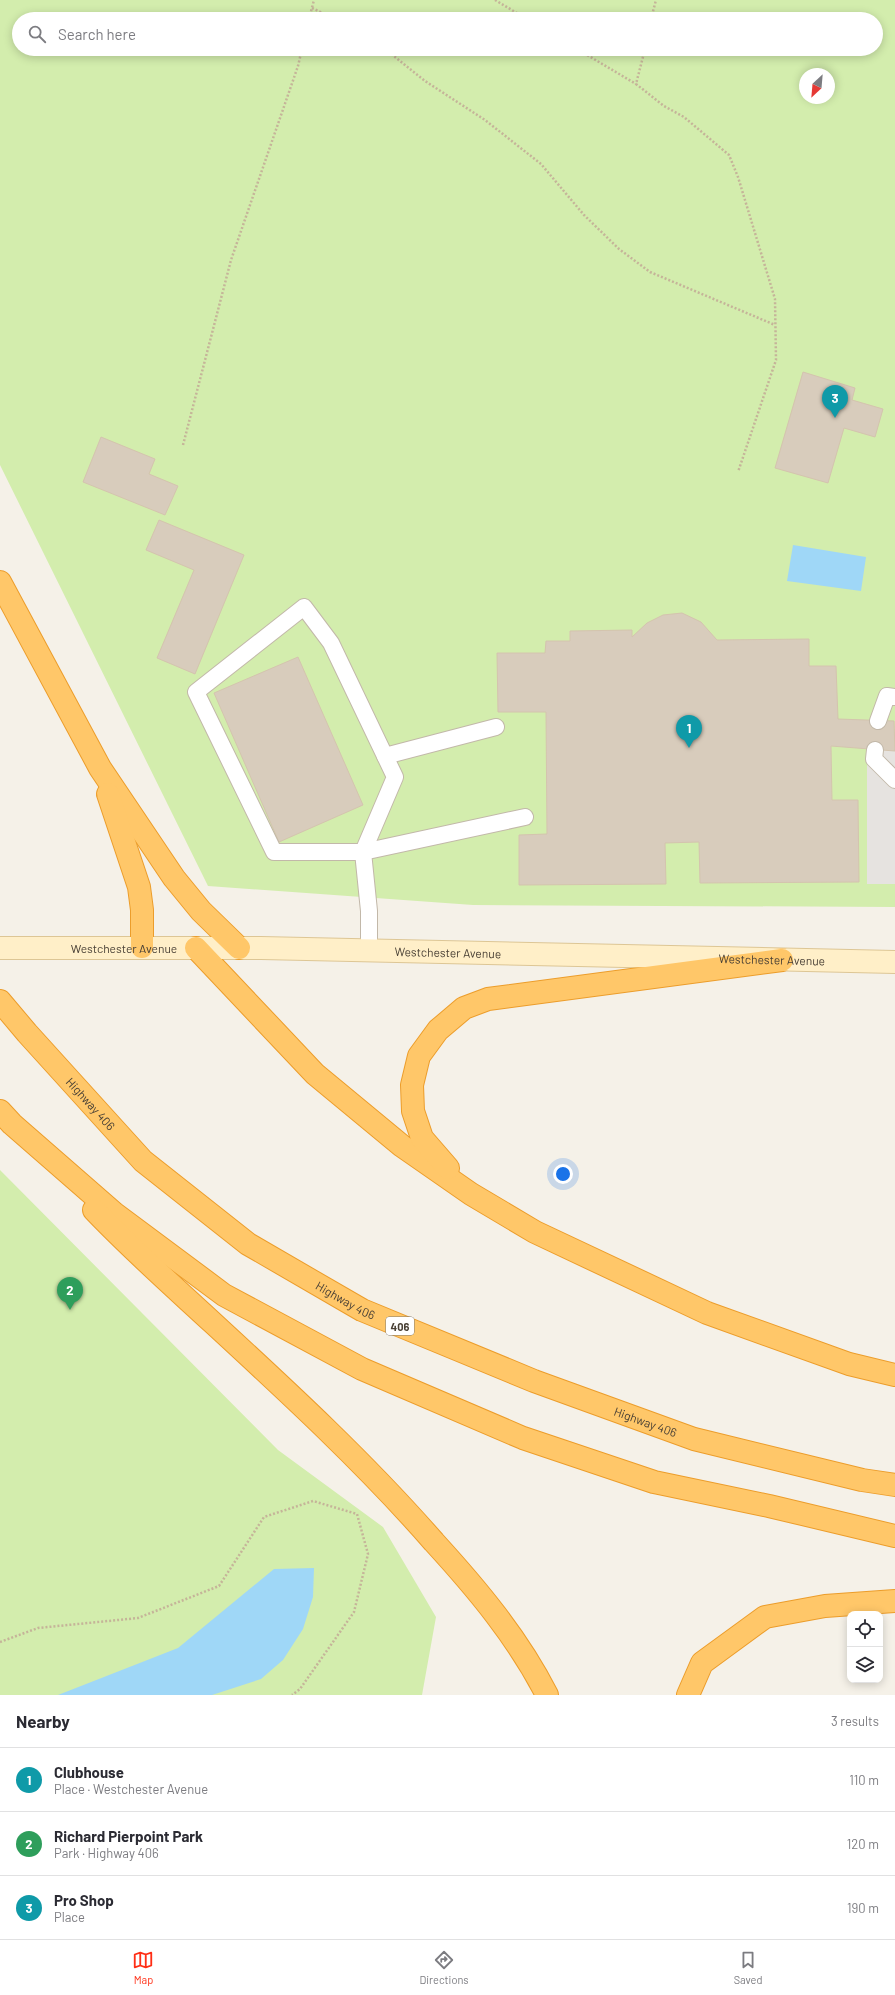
<!DOCTYPE html>
<meta charset="utf-8">
<style>
:root{--surface:#fff;--page:#f7f7f7;--text:#2b2b33;--muted:#7c7c81;--line:#e1e1e2;--accent:#ff2e15}
body{margin:0;font-family:Barlow,sans-serif;background:var(--page);color:var(--text)}
.controls{position:absolute;right:12px;bottom:12px;display:grid;overflow:hidden;border-radius:8px;box-shadow:0 2px 10px #0003}
.controls button{width:36px;height:36px;display:grid;place-items:center;padding:0;border:0;border-bottom:1px solid var(--line);background:var(--surface);color:var(--text);font:20px sans-serif}
.compass{position:absolute;left:799px;top:68px;width:36px;height:36px;border-radius:50%;background:var(--surface);box-shadow:0 2px 10px #0003;rotate:206deg}
.you{position:absolute;left:563px;top:1174px;width:14px;height:14px;margin:-10px;border:3px solid #fff;border-radius:50%;background:#1a73e8;box-shadow:0 0 0 6px #1a73e833}
.badge{display:grid;place-items:center;width:26px;height:26px;border-radius:50%;background:var(--accent);color:#fff;font-size:13px;font-weight:700}
.pin{position:absolute;translate:-50% -33px;filter:drop-shadow(0 1px 2px #0008)}
.pin::after{content:'';position:absolute;top:21px;width:14px;height:12px;background:inherit;clip-path:polygon(0 0,100% 0,50% 100%)}
.list{margin:0;padding:0;list-style:none}
h2{display:flex;justify-content:space-between;align-items:center;height:52px;margin:0;padding:0 16px;font-size:17px}
h2 small{font-size:13px;font-weight:400;color:var(--muted)}
.list li{display:grid;grid-template-columns:26px 1fr auto;gap:12px;align-items:center;box-sizing:border-box;height:64px;padding:0 16px;border-top:1px solid var(--line)}
.list b{display:block;font-size:15px;white-space:nowrap}
.list p{margin:0;font-size:13px;white-space:nowrap;color:var(--muted)}
.list em{font-size:13px;font-style:normal;color:var(--muted)}
.icon{flex:none;width:22px;height:22px;fill:none;stroke:currentColor;stroke-width:2;stroke-linecap:round;stroke-linejoin:round}
.map{position:relative;flex:none;width:895px;height:1695px;overflow:hidden}
.search{position:absolute;background:var(--surface);box-shadow:0 2px 10px #0003;left:12px;right:12px;top:12px;height:44px;display:flex;align-items:center;gap:10px;box-sizing:border-box;padding:0 14px;border-radius:22px;color:var(--muted);font-size:15px}
.sheet{height:244px;background:var(--surface)}
nav{display:flex;justify-content:space-around;align-items:center;box-sizing:border-box;height:56px;border-top:1px solid var(--line);background:var(--surface);font-size:11px;color:var(--muted)}
nav a{display:grid;justify-items:center;gap:2px}
nav .on{color:var(--accent)}
.map>svg:first-child{display:block}
.green{fill:#d3edad;fill-rule:evenodd}
.parking{fill:#e6e3e0}
.water{fill:#9fd7f7}
.building{fill:#d8ccbc;stroke:#d4c4ae}
.lines{fill:none;stroke-linecap:round;stroke-linejoin:round}
.service-casing{stroke:#c2b8a9;stroke-width:18}
.secondary-casing{stroke:#ddc695;stroke-width:24}
.motorway-casing{stroke:#ec9d2b;stroke-width:24}
.path{stroke:#c5b499;stroke-width:2.5;stroke-dasharray:2 2;stroke-linecap:butt}
.service{stroke:#fff;stroke-width:16}
.secondary{stroke:#ffefc8;stroke-width:22}
.motorway{stroke:#ffc769;stroke-width:22}
.labels{text-anchor:middle;dominant-baseline:central;stroke-width:4;stroke-linejoin:round;paint-order:stroke}
.shield{fill:#fff;stroke:#807a72;stroke-width:1}
.shield-label{font-size:11px;font-weight:bold;fill:#4a4136}
.street-label{font-size:12px;fill:#4a4136;stroke:#fff}
</style>
<div class="map">
<svg width="895" height="1695" viewBox="0 0 895 1695">
<rect width="100%" height="100%" fill="#f5f1e8"/>
<g class="green">
<path d="M0 0H895V907L473 905 208 886 0 465ZM19 19H876V49H19ZM805 74H829V98H805Z"/>
<polygon points="0,1170 278,1450 383,1527 436,1617 422,1695 0,1695"/>
</g>
<rect class="parking" x="867" y="747" width="28" height="137"/>
<g class="water">
<polygon points="793,545 866,557 861,591 787,581"/>
<polygon points="314,1568 313,1597 303,1629 283,1660 261,1679 212,1695 58,1695 178,1648 274,1569"/>
</g>
<g class="building">
<polygon points="803,372 855,388 852,400 883,409 875,437 844,428 828,483 775,468"/>
<polygon points="101,437 155,459 149,474 178,486 165,515 83,482"/>
<polygon points="159,520 244,555 195,674 157,658 194,570 146,550"/>
<polygon points="682,613 701,622 717,640 809,639 809,666 836,666 838,719 894,721 895,751 831,746 832,800 858,800 859,882 700,883 699,842 665,843 666,884 519,885 519,835 547,834 546,712 498,712 497,653 545,653 546,641 570,641 570,631 632,630 632,637 647,623 663,615"/>
<polygon points="298,657 363,805 279,842 214,693"/>
</g>
<g class="lines">
<defs>
<g id="service">
<polyline points="878,721 887,696 895,697"/>
<polyline points="875,750 874,759 895,780"/>
<polyline points="385,756 496,727"/>
<polyline points="369,951 369,911 363,852 395,777 331,643 304,607 196,692 274,852 363,852 525,817"/>
</g>
<g id="secondary">
<path id="s1" d="M0 948H261L895 962"/>
</g>
<g id="motorway">
<polyline points="0,582 100,768 174,878 201,911 239,948"/>
<polyline points="108,794 139,887 142,910 142,947"/>
<polyline points="196,948 315,1074 402,1146 471,1194 535,1232 707,1313 849,1364 895,1375"/>
<path id="s2" d="M0 1001 27 1033 143 1161 248 1244 362 1310 534 1381 694 1439 862 1480 895 1485"/>
<polyline points="0,1111 12,1124 114,1213 224,1295 362,1369 523,1438 654,1482 769,1506 895,1536"/>
<polyline points="448,1168 422,1138 413,1111 412,1085 419,1056 438,1030 464,1008 488,999 782,960"/>
<path d="M94 1210C132 1250 173 1286 213 1323 289 1393 366 1464 434 1542 477 1589 518 1638 547 1695"/>
<polyline points="688,1695 702,1663 765,1617 825,1606 895,1601"/>
</g>
</defs>
<use href="#service" class="service-casing"/>
<use href="#secondary" class="secondary-casing"/>
<use href="#motorway" class="motorway-casing"/>
<g class="path">
<polyline points="495,0 527,19"/>
<polyline points="312,8 335,19"/>
<polyline points="309,19 314,0"/>
<polyline points="651,19 656,0"/>
<polyline points="385,49 425,81 485,120 541,164 584,215 619,249 650,272 775,325"/>
<polyline points="577,49 636,84"/>
<polyline points="645,49 636,84 664,106 684,117 729,155 738,177 775,299 776,360 738,472"/>
<polyline points="183,445 231,260 298,66 302,49"/>
<polyline points="0,1642 38,1628 138,1618 219,1586 264,1517 313,1501 357,1514 368,1554 354,1612 300,1689 292,1695"/>
</g>
<use href="#service" class="service"/>
<use href="#secondary" class="secondary"/>
<use href="#motorway" class="motorway"/>
</g>
<g class="labels">
<rect class="shield" x="386" y="1317" width="28" height="18" rx="3"/>
<g class="shield-label">
<text x="400" y="1326">406</text>
</g>
<g class="street-label">
<text stroke="none"><textPath href="#s1" startOffset="124">Westchester Avenue</textPath></text>
<text stroke="none"><textPath href="#s1" startOffset="448">Westchester Avenue</textPath></text>
<text stroke="none"><textPath href="#s1" startOffset="772">Westchester Avenue</textPath></text>
<text stroke="none"><textPath href="#s2" startOffset="137">Highway 406</textPath></text>
<text stroke="none"><textPath href="#s2" startOffset="461">Highway 406</textPath></text>
<text stroke="none"><textPath href="#s2" startOffset="785">Highway 406</textPath></text>
</g>
</g>
</svg>
<div class="controls">
<button><svg class="icon" aria-label="locate" viewBox="0 0 24 24"><circle cx="12" cy="12" r="6"/><path d="M12 2v4M12 18v4M2 12h4M18 12h4"/></svg></button>
<button><svg class="icon" aria-label="layers" viewBox="0 0 24 24"><path d="M12 4l9 5-9 5-9-5zM3 14l9 5 9-5"/></svg></button>
</div>
<svg class="compass" viewBox="-18 -18 36 36"><path d="M0-13l5 13h-10z" fill="#e53935"/><path d="M0 13l5-13h-10z" fill="#7c7c81"/></svg>
<div class="you"></div>
<div class="pin badge" style="left:689px;top:748px;background:#0f9aa8">1</div>
<div class="pin badge" style="left:70px;top:1310px;background:#2e9e5b">2</div>
<div class="pin badge" style="left:835px;top:418px;background:#0f9aa8">3</div>
<div class="search"><svg class="icon" aria-label="search" viewBox="0 0 24 24"><circle cx="10" cy="10" r="6"/><path d="M15 15l6 6"/></svg>Search here</div>
</div>
<section class="sheet">
<h2>Nearby<small>3 results</small></h2>
<ul class="list">
<li><span class="badge" style="background:#0f9aa8">1</span><div><b>Clubhouse</b><p>Place · Westchester Avenue</p></div><em>110 m</em></li>
<li><span class="badge" style="background:#2e9e5b">2</span><div><b>Richard Pierpoint Park</b><p>Park · Highway 406</p></div><em>120 m</em></li>
<li><span class="badge" style="background:#0f9aa8">3</span><div><b>Pro Shop</b><p>Place</p></div><em>190 m</em></li>
</ul>
</section>
<nav>
<a class="on"><svg class="icon" aria-label="map" viewBox="0 0 24 24"><path d="M3 6l6-2 6 2 6-2v14l-6 2-6-2-6 2zM9 4v14M15 6v14"/></svg>Map</a>
<a><svg class="icon" aria-label="directions" viewBox="0 0 24 24"><path d="M12 3l9 9-9 9-9-9zM9 14v-3h6M13 9l2 2-2 2"/></svg>Directions</a>
<a><svg class="icon" aria-label="saved" viewBox="0 0 24 24"><path d="M7 4h10v16l-5-4-5 4z"/></svg>Saved</a>
</nav>
